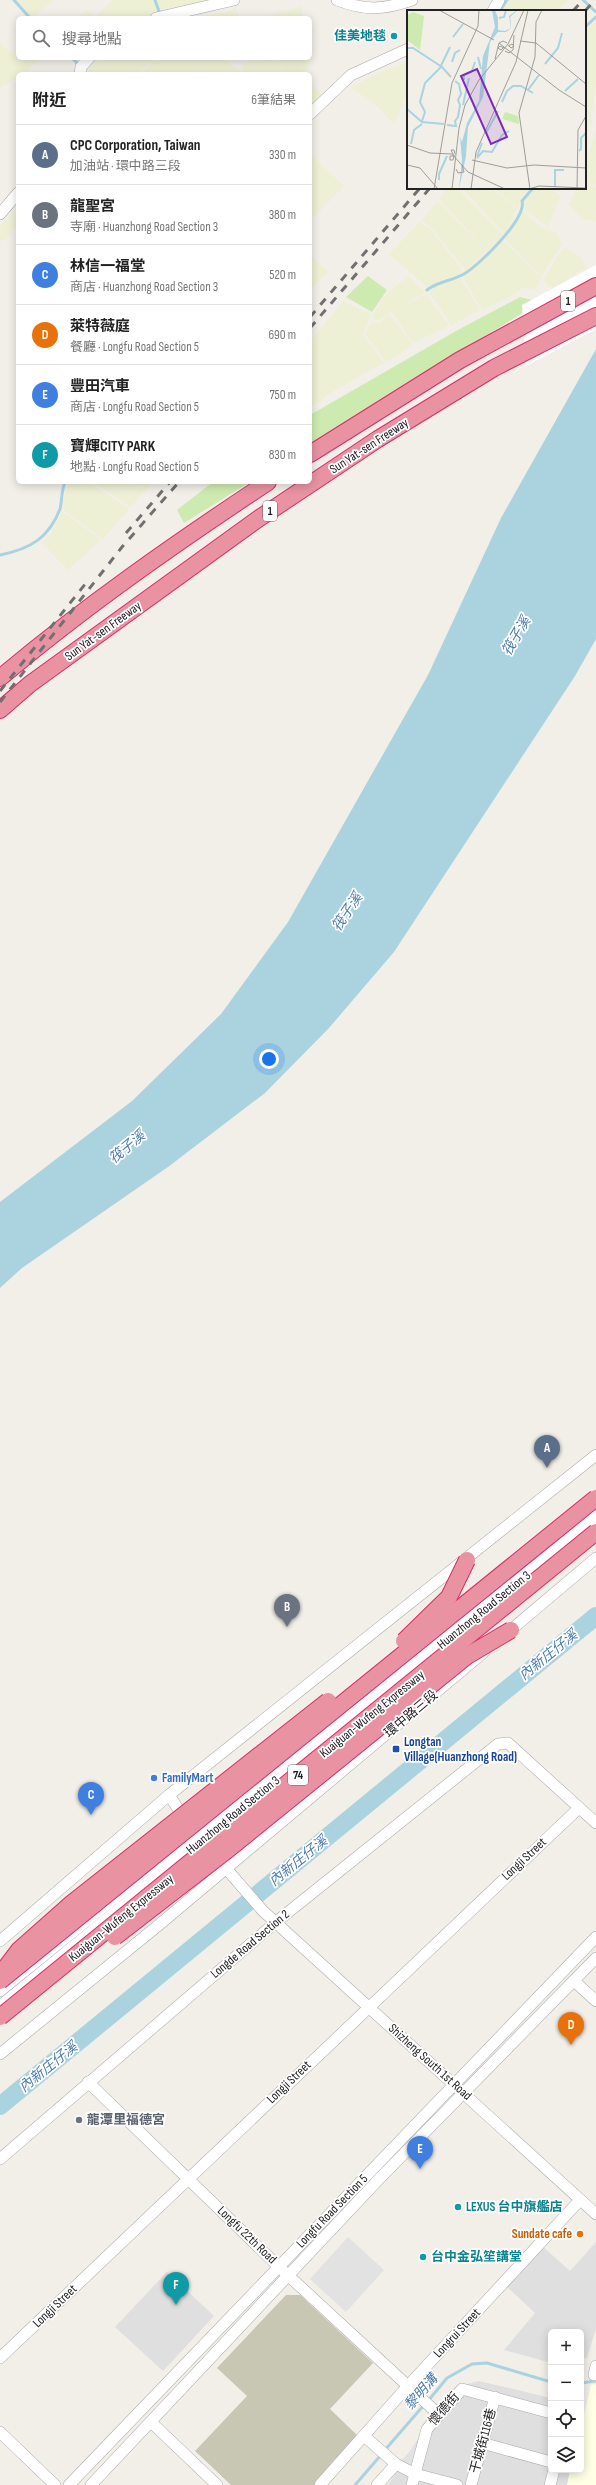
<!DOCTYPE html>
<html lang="zh-TW">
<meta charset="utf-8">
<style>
:root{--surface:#fff;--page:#f6f6f6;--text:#222;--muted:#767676;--line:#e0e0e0;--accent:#d40000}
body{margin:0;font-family:"Sofia Sans Condensed","Noto Sans TC",sans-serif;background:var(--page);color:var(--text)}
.controls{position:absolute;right:12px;bottom:12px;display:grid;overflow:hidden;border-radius:6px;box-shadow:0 2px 10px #0003}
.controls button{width:36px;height:36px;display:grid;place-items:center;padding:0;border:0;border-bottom:1px solid var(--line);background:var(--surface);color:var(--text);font:20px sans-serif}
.you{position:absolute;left:269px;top:1059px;width:14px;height:14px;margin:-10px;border:3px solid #fff;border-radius:50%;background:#1a73e8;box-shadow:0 0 0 6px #1a73e833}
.badge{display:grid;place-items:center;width:26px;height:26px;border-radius:50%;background:var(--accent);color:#fff;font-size:13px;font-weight:700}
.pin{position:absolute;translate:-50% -33px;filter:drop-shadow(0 1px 2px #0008)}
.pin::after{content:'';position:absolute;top:21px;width:14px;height:12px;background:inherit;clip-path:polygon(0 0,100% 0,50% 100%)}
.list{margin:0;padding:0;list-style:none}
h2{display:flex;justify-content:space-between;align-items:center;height:52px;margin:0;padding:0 16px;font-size:17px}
h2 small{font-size:13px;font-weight:400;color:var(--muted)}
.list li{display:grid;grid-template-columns:26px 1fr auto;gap:12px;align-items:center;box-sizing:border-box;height:60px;padding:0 16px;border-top:1px solid var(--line)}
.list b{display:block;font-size:15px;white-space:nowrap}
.list p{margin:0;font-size:13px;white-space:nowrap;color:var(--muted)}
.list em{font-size:13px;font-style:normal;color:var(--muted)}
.icon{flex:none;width:22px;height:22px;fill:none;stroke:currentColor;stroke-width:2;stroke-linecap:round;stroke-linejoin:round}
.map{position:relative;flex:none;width:596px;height:2485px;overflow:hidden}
.search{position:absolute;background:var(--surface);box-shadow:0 2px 10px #0003;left:16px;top:16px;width:296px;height:44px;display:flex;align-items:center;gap:10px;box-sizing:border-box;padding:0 14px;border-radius:6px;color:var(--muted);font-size:15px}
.panel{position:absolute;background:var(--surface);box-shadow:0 2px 10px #0003;left:16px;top:72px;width:296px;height:412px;border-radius:6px}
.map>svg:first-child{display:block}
.residential{fill:#e0dfdf}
.education{fill:#ffffe5}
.construction{fill:#c7c7b4}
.farmland{fill:#eef0d5}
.grass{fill:#cdebb0}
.parking{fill:#e2e2e2}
.water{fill:#aad3df}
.pier{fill:#fff}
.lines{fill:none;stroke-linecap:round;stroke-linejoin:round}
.stream{stroke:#aad3df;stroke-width:3}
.river{stroke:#aad3df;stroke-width:18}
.minor-casing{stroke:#a9a9a9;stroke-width:12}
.highway-casing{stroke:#dc2a67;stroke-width:18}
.minor{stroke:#fff;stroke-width:11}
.highway{stroke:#e892a2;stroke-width:16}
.rail{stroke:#707070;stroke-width:3;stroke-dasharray:8 8;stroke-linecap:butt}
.highway-bridge-casing{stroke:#dc2a67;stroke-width:18;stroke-linecap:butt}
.highway-bridge{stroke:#e892a2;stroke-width:16}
.culture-dot{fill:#0f9aa8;stroke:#fff;stroke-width:1.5}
.transit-dot{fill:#1a4fb4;stroke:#fff;stroke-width:1.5}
.shop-dot{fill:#3f7fe0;stroke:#fff;stroke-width:1.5}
.worship-dot{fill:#6b7280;stroke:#fff;stroke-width:1.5}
.food-dot{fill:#e8710a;stroke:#fff;stroke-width:1.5}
.labels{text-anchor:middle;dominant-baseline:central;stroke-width:3.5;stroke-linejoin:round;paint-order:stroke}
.shield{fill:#fff;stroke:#646464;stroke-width:1}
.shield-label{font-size:12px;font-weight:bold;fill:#222}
.culture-label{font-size:13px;font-weight:bold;fill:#0d838f;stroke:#fff;text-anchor:start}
.street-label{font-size:13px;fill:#222;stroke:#fff}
.transit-label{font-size:13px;font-weight:bold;fill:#164399;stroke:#fff;text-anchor:start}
.shop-label{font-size:13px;font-weight:bold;fill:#366cbe;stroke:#fff;text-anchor:start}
.worship-label{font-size:13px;font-weight:bold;fill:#5b616d;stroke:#fff;text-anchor:start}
.food-label{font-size:13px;font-weight:bold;fill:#c56008;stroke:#fff;text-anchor:end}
.water-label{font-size:14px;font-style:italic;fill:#4a7aab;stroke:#fff}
.inset-river{fill:none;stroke:#aad3df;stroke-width:2}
.inset-road{fill:none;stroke:#9f9d99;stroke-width:1}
.view{fill:#7b2cbf;fill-opacity:0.15;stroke:#7b2cbf;stroke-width:2}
.inset-edge{fill:none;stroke:#222;stroke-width:2}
</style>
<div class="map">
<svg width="596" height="2485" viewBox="0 0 596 2485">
<rect width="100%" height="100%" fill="#f2efe9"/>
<g class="residential">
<polygon points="596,2242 596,2328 587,2358 581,2359 581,2332 551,2332 551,2363 504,2350 535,2313 506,2286 542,2246 570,2271"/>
<polygon points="167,2272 214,2316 163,2371 115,2327"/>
<polygon points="479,2381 551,2398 551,2470 575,2470 571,2485 388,2485 425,2428 459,2386"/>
</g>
<polygon class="education" points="596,2384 596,2485 567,2485 570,2470 581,2470 581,2427 591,2385"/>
<polygon class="construction" points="286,2295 300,2295 373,2363 330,2409 358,2436 317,2485 231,2485 195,2451 247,2396 217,2368"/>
<g class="farmland">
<polygon points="17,0 54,0 33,18"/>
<polygon points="113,0 154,0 158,13 144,18 78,18 87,10 95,17"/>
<polygon points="157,0 216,0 172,10 166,7 161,11"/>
<polygon points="509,0 568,0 558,11 503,11"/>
<polygon points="302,6 302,18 264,18 264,16"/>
<polygon points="235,7 240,18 193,18 230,11"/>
<polygon points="596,21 596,83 592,111 585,105 585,31"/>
<polygon points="0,43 12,53 18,52 18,58 41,58 24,74 18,74 18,78 0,88"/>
<polygon points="310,48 312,50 306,74 285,74 276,58 310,58"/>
<polygon points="99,58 155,58 138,74 84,74"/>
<polygon points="157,58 224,58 244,74 200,74 203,69 199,74 140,74"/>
<polygon points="252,58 275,58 284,74 248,74 240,67"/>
<polygon points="408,59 408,91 394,124 378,107 351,87 382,71 399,66"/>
<polygon points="310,86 328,97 310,115"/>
<polygon points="585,107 592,113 592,121 585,139"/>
<polygon points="596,131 596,186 585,181 585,163"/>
<polygon points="310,154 344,186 314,217 310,213"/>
<polygon points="585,183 596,188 596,221 583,220 568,204 573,197 575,188 585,188"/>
<polygon points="448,188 457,188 503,235 487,251 439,199"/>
<polygon points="461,188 492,188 517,209 505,234"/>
<polygon points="494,188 529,188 521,197 518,209"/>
<polygon points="535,188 551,188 560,196 548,227 523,208 525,200"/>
<polygon points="438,201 486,251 464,273 464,268 434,231 422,220"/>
<polygon points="16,209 18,211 18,224 7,239 0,241 0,226"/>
<polygon points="522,211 542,228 556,232 562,244 542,276 505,239"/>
<polygon points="420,222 430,229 461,268 461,274 441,280 427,287 389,254"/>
<polygon points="504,241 542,278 536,289 522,288 515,294 482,310 463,277"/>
<polygon points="565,248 579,256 588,267 567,279 559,288 549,287 544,280 558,255"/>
<polygon points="310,255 328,272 310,291"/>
<polygon points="408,276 425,292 379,320 371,319 385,295"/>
<polygon points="460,278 480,310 451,325 429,292 439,284"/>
<polygon points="426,294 449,326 413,343 392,312"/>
<polygon points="343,301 370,314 363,335 384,363 335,390 310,407 310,342"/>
<polygon points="389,314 413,345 386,362 365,334 372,322 380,323"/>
<polygon points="69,482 88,482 129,509 103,539 64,510 63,500"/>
<polygon points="93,482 153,482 131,507"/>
<polygon points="62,511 101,540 68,570 41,542 50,536"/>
</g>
<g class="grass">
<polygon points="368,276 387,290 372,312 346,297"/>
<polygon points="520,297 540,302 310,445 310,415 456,331"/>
<polygon points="213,482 250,482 184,523 177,510"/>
</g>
<g class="parking">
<polygon points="348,2237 384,2270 346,2312 310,2279"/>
<polygon points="424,2435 415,2470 400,2462"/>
</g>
<polygon class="water" points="596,349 596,639 575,676 394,952 329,1028 265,1093 168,1167 22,1268 0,1288 0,1202 132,1101 221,1014 288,922 428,675 501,518"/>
<polygon class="pier" points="596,265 596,329 526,366 522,305"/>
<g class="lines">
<g class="stream">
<polyline points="14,0 30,18"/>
<polyline points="155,0 160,14"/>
<polyline points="583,0 596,12"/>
<polyline points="500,11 507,0"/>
<polyline points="585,27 596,17"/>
<polyline points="72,58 78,64"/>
<path d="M427 290C438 281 452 281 464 274 478 266 527 219 522 201L533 188"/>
<path d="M0 555C30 549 49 538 60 509 62 502 61 492 65 482"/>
<polyline points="581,2383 596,2381"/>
<polyline points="428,2401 447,2378 472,2364 487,2363 551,2382"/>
<polyline points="384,2451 424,2405"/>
<polyline points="355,2485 381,2455"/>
</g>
<polyline class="river" points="0,2106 596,1616"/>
<defs>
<g id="minor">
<path d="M337 0C366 11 383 10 412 0"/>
<polyline points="493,11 499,0"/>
<polyline points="156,18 234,0"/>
<polyline points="80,74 81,67 89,58"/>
<polyline points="310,114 351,75 408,49"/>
<polyline points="0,214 18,193"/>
<polyline points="505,1635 596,1558"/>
<polyline points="169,1795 186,1821"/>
<polyline points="223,1865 263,1911 596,2214"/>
<polyline points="0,1941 169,1795 596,1455"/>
<polyline points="574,1981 596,2001"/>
<polyline points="0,1991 596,1509"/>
<polyline points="0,2006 596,1519"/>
<polyline points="0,2054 160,1924 484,1652"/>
<polyline points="88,2082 278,2266 435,2411"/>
<polyline points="0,2159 276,1922 498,1744 508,1743 596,1823"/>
<polyline points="0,2358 579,1808"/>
<polyline points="594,2375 596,2366"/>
<polyline points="151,2422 217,2485"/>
<polyline points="0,2432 55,2485"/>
<polyline points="364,2436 396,2464 415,2474 457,2485"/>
<polyline points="482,2443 551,2462"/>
<polyline points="69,2485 596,1937"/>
<polyline points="91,2485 380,2178 596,1958"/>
<polyline points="320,2485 407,2387 580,2200"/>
<polyline points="377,2485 396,2464"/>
<polyline points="412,2485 427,2429 462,2389 551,2413"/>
<polyline points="471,2485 495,2397"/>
<polyline points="550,2485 554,2470"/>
</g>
<g id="highway">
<polyline points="310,454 460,360 596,286"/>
<path d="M0 678C84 607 176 543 268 482"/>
<polyline points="0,710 30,684 258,519 378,439 494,368 596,316"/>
</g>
</defs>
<use href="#minor" class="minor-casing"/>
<use href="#highway" class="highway-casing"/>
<use href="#minor" class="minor"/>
<use href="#highway" class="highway"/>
<g class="rail">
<polyline points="573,11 583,0"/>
<polyline points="585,11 595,0"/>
<polyline points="310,317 420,188"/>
<polyline points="310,328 430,188"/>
<polyline points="126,533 170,482"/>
<polyline points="0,691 86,583"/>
<polyline points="0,702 122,547 179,482"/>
</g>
<defs>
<g id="highway-bridge">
<polyline points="404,1641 449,1597 467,1560"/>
<polyline points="115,1937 225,1852 467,1656 511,1630"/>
<polyline points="3,1971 19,1950 72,1903 328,1701"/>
<polyline points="0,1981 596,1498"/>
<polyline points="0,2017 596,1532"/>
</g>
</defs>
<use href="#highway-bridge" class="highway-bridge-casing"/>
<use href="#highway-bridge" class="highway-bridge"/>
</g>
<g class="culture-dot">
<circle cx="394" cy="36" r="4"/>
<circle cx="458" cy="2207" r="4"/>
<circle cx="423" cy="2257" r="4"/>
</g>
<rect class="transit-dot" x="392" y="1745" width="8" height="8" rx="2"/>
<circle class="shop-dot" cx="154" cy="1778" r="4"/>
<circle class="worship-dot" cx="79" cy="2120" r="4"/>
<circle class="food-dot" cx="580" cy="2234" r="4"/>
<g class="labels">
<g class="shield">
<rect x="561" y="291" width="14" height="20" rx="3"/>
<rect x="263" y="501" width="14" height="20" rx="3"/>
<rect x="288" y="1765" width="20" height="20" rx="3"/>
</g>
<g class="shield-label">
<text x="568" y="301">1</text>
<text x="270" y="511">1</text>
<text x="298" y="1775">74</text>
</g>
<g class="culture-label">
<text x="386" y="36" text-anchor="end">佳美地毯</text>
<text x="466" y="2207">LEXUS 台中旗艦店</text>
<text x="431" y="2257">台中金弘笙講堂</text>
</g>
<g class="street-label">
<text transform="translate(369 446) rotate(-33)">Sun Yat-sen Freeway</text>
<text transform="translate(103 631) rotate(-36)">Sun Yat-sen Freeway</text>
<text transform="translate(484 1610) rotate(-39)">Huanzhong Road Section 3</text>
<text transform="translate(372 1714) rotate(-39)">Kuaiguan-Wufeng Expressway</text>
<text transform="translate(411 1714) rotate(-40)">環中路三段</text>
<text transform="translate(233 1815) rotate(-39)">Huanzhong Road Section 3</text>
<text transform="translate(524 1859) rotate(-43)">Longji Street</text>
<text transform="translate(121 1918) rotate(-39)">Kuaiguan-Wufeng Expressway</text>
<text transform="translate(250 1944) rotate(-40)">Longde Road Section 2</text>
<text transform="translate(430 2062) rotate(42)">Shizheng South 1st Road</text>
<text transform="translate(289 2082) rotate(-44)">Longji Street</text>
<text transform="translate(332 2211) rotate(-46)">Longfu Road Section 5</text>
<text transform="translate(247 2235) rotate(44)">Longfu 22th Road</text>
<text transform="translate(55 2306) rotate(-44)">Longji Street</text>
<text transform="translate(457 2333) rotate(-47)">Longrui Street</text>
<text transform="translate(444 2409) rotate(-49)">懷德街</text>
<text transform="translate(483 2441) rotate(-75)">干城街116巷</text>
</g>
<g class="transit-label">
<text x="404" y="1742">Longtan<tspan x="404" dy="15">Village(Huanzhong Road)</tspan></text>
</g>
<g class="shop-label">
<text x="162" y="1778">FamilyMart</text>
</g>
<g class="worship-label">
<text x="87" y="2120">龍潭里福德宮</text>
</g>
<g class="food-label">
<text x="572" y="2234">Sundate cafe</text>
</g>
<g class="water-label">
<text transform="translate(516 636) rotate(-60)">筏子溪</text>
<text transform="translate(347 912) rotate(-56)">筏子溪</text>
<text transform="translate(127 1147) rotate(-40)">筏子溪</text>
<text transform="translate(548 1655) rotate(-39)">內新庄仔溪</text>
<text transform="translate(298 1861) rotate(-39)">內新庄仔溪</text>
<text transform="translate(48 2067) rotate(-39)">內新庄仔溪</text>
<text transform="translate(421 2392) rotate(-49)">黎明溝</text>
</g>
</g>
<g transform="translate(407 10)">
<rect width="179" height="179" fill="#f2efe9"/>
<path d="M6 2 17 6 13 40 0 30V5ZM98 102 111 106 112 114 95 109Z" fill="#cdebb0"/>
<path d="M85 0H88L91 8V20L98 21 104 18 102 6 109 1 111 0 103 7 104 14V17L102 20 99 22H91L83 32 76 87 61 117 59 146 52 179 55 150 53 127 55 132 60 113 72 91 76 46 88 17Z" fill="#aad3df"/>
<path class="inset-river" d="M92 8 97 7 99 0M46 27 56 14M0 38H6L35 57 44 67M71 47 74 59M45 52 48 43 53 40M138 54 151 38 155 23M57 70V65L65 61 68 52M121 80 132 65M158 81 171 69M95 92 100 81 106 76H114L126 83M56 95 62 68M0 99 15 112 37 114M15 111 18 102 13 92 18 73 33 58 43 37M40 115 49 116 48 111 51 107 53 95 51 90 54 84 52 74 48 71M79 123 91 101M4 134 7 120 15 114M172 141 174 139V128L179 123M70 146 75 133M70 148 76 141 85 142 95 125 102 121M32 170V164L40 146M148 177V160H157"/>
<path class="inset-road" d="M32 0 87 30M113 31 129 33 179 74M92 33 152 80 179 97M101 36 105 34 107 36 104 38 102 36M97 38 93 36 91 38 94 40 97 37M98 41 102 43 106 40 107 25M88 49 92 33 96 31 100 33M0 135 23 143 45 144 61 162 98 179M47 146 44 140H47L48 144M47 146H43V150H46L47 145M65 150 100 158 127 155 179 158M0 155 13 158 31 179M49 159 51 163 57 162 55 155M27 179 45 73 71 16 72 0M45 179 52 118 58 95 72 70 101 34 117 0M64 179 69 142 109 52 121 0M122 179 132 176 179 178M123 179 112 103 128 47 129 12 135 0M170 179 171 120 179 106"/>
<path class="view" d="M70 59 100 127 84 134 54 66Z"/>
<rect width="179" height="179" class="inset-edge"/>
</g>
</svg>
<div class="controls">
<button>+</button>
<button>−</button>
<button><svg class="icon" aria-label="locate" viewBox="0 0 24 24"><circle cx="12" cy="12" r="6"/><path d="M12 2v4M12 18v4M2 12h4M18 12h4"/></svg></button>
<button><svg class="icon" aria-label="layers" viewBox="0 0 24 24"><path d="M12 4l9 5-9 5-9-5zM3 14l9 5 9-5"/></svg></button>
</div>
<div class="you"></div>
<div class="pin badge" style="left:547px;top:1468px;background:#5c6f8a">A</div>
<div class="pin badge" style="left:287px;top:1627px;background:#6b7280">B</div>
<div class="pin badge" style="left:91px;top:1815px;background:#3f7fe0">C</div>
<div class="pin badge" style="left:571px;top:2045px;background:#e8710a">D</div>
<div class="pin badge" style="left:420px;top:2169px;background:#3f7fe0">E</div>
<div class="pin badge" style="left:176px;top:2305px;background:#0f9aa8">F</div>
<div class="search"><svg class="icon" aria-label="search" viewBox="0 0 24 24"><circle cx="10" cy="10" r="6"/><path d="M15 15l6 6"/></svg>搜尋地點</div>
<section class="panel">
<h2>附近<small>6筆結果</small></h2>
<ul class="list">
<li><span class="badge" style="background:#5c6f8a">A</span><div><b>CPC Corporation, Taiwan</b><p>加油站 · 環中路三段</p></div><em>330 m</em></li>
<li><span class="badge" style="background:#6b7280">B</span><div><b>龍聖宮</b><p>寺廟 · Huanzhong Road Section 3</p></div><em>380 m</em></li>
<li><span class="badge" style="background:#3f7fe0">C</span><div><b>林信一福堂</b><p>商店 · Huanzhong Road Section 3</p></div><em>520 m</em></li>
<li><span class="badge" style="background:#e8710a">D</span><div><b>萊特薇庭</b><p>餐廳 · Longfu Road Section 5</p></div><em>690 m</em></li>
<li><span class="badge" style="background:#3f7fe0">E</span><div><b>豐田汽車</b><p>商店 · Longfu Road Section 5</p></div><em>750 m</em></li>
<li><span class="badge" style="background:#0f9aa8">F</span><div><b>寶輝CITY PARK</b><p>地點 · Longfu Road Section 5</p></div><em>830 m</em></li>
</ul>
</section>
</div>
